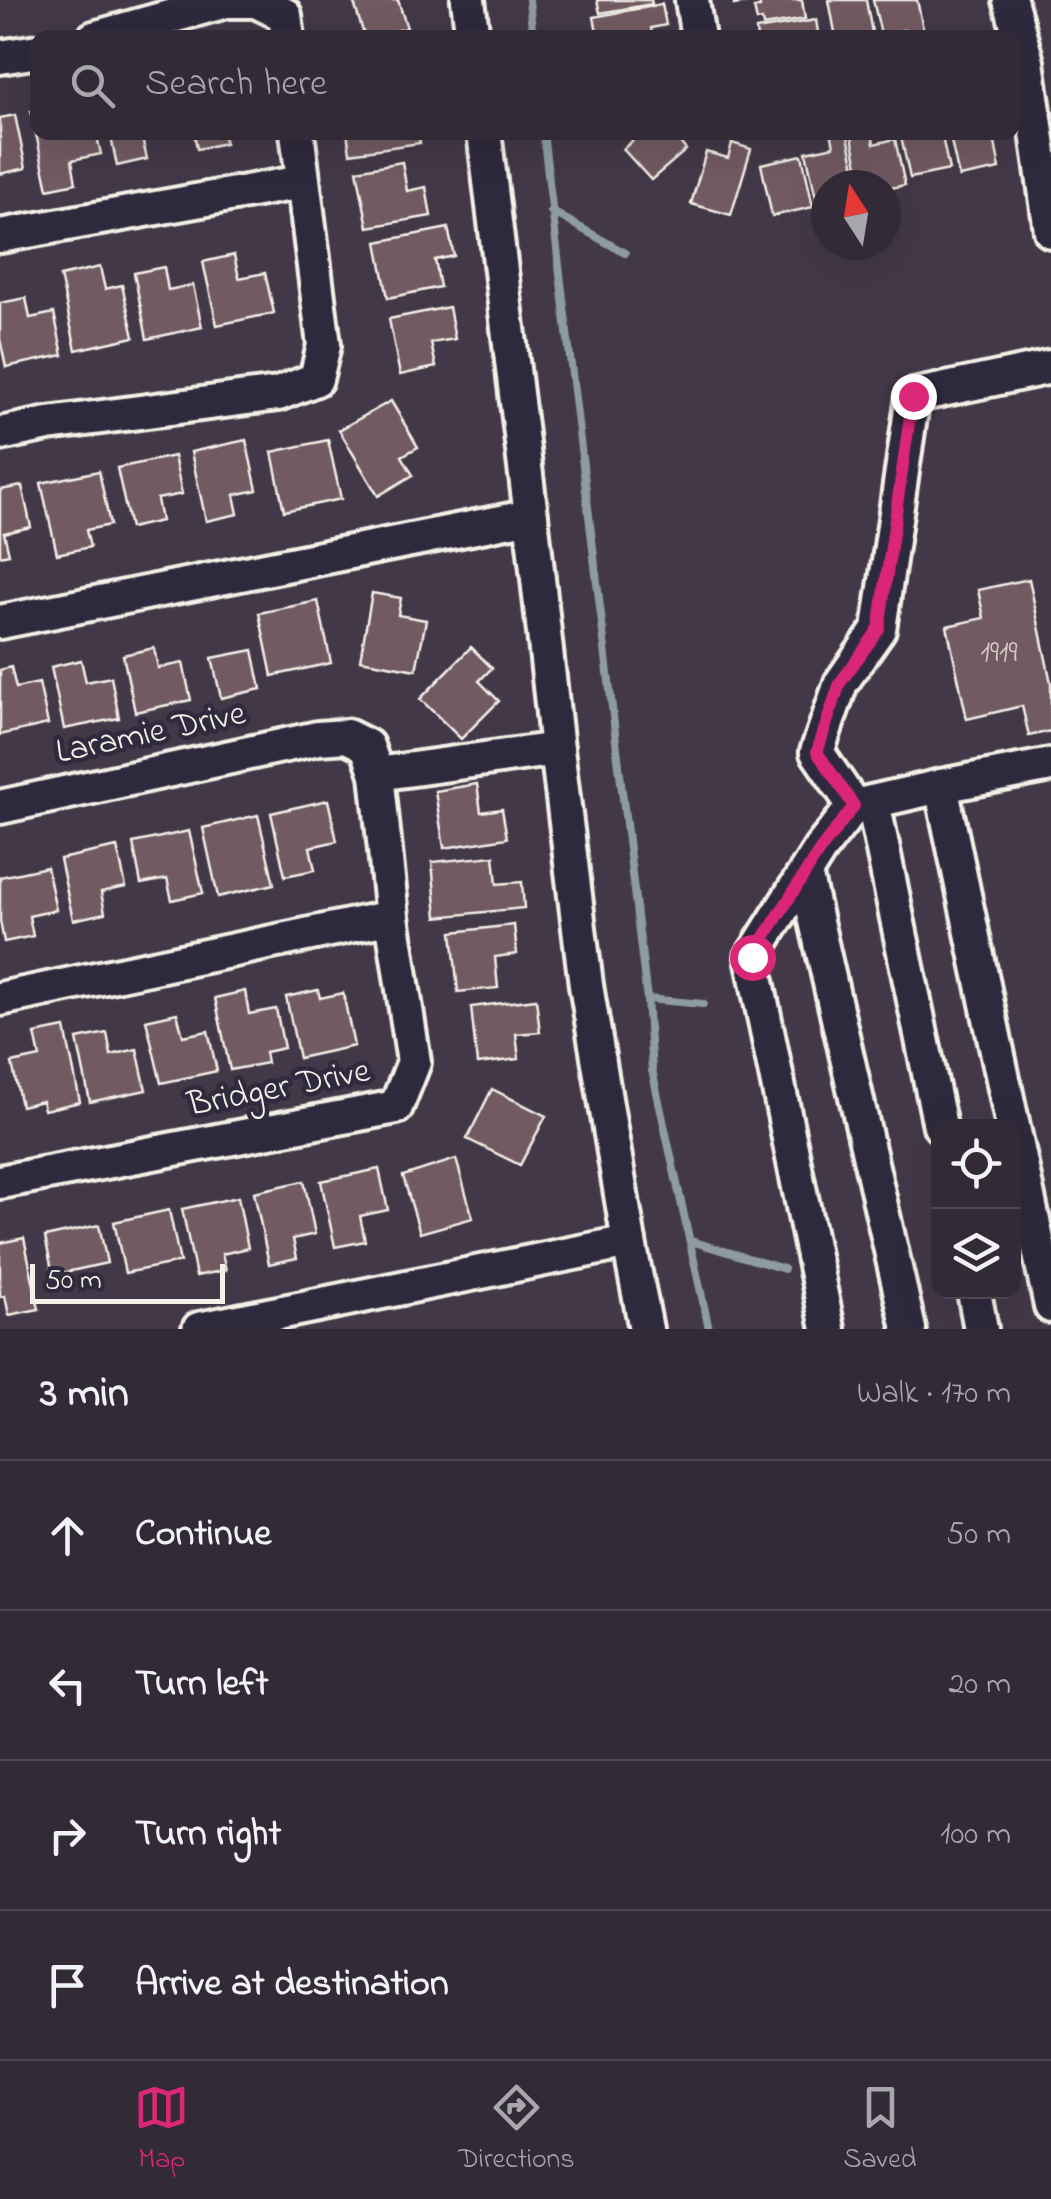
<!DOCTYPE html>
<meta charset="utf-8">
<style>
:root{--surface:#322a36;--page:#3d3642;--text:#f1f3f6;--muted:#a8a7ad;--line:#4d4651;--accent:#db2777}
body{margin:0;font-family:"Indie Flower",sans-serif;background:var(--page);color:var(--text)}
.controls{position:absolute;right:30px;bottom:30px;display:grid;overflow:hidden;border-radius:20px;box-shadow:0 10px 40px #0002}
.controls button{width:90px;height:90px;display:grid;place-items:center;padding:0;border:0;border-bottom:2px solid var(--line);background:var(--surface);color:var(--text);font:50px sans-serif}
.compass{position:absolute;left:811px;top:170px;width:90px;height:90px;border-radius:50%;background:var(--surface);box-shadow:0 10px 40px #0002;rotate:348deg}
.scale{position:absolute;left:30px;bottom:25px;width:195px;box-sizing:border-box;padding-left:10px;border:5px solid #f4f1e8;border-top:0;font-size:28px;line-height:35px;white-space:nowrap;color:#f4f1e8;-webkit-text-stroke:8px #2f2a3d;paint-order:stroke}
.stop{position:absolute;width:30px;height:30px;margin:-22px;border:8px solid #db2777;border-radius:50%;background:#fff}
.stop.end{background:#db2777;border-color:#fff;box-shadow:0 2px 10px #0008}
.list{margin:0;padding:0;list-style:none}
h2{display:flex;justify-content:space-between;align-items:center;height:130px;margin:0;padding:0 40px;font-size:42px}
h2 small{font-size:32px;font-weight:400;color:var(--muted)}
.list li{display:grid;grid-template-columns:65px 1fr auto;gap:30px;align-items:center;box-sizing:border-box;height:150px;padding:0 40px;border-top:2px solid var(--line)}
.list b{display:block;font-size:38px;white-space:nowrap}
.list em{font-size:32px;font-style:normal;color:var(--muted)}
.icon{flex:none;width:55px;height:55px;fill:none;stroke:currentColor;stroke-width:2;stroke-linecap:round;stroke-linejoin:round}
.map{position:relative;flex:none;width:1051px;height:1329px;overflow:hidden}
.search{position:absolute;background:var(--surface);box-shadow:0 10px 40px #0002;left:30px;right:30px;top:30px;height:110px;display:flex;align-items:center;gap:25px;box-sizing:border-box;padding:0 35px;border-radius:20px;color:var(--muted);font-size:38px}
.sheet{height:730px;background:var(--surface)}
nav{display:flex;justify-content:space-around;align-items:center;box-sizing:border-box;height:140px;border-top:2px solid var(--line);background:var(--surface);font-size:28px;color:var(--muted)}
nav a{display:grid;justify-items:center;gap:5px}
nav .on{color:var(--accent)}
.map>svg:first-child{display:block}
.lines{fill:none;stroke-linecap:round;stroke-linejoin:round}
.stream{stroke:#8e9ca1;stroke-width:8}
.building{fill:#715a62;stroke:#f4f1e8;stroke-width:2.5}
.minor-casing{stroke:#f4f1e8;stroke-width:40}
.minor{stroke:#2f2a3d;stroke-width:32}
.route{stroke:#db2777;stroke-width:12}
.labels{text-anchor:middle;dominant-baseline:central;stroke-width:9;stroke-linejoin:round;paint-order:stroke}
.number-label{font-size:30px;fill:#d3cbc6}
.street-label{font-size:35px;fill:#f4f1e8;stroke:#2f2a3d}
</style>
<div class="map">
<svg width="1051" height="1329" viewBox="0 0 1051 1329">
<rect width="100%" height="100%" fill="#433848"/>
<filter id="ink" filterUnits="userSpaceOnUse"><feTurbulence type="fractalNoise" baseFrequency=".01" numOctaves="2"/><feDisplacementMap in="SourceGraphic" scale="20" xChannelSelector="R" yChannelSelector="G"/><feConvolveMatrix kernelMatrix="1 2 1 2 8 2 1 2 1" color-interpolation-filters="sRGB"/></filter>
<g filter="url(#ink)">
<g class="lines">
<g class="stream">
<polyline points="529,0 533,38"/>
<polyline points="543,132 647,999 652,1070 709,1329"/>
<polyline points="551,211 625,253"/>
<polyline points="647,999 703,1004"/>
<polyline points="691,1241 784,1269"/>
</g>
</g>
<g class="building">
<polygon points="353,0 398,0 407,28 365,38"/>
<polygon points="597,0 651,0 652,4 600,13"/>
<polygon points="734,0 802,0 805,19 763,26 762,20 757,21 754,8 760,7 759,1 734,5"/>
<polygon points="829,0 866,0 873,38 836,38"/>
<polygon points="873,0 917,0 925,38 905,38 904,30 881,34"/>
<polygon points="662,4 666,25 651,28 653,38 598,38 594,17"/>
<polygon points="816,20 819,38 757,38 756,30"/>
<polygon points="38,110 38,132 96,132 101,154 72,160 76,183 48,189 31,111"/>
<polygon points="15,115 26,168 0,174 0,118"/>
<polygon points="110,132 167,132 167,133 142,138 147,159 117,166"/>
<polygon points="194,132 223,132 225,143 197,149"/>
<polygon points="347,132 418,132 420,143 350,153"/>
<polygon points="642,132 672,132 686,150 651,180 623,149"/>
<polygon points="831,132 847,132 859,185 826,185 826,205 818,207 806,152 834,146"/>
<polygon points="851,132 872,132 874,144 895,139 905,185 886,189 886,185 862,185"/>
<polygon points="900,132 941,132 949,170 910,178"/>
<polygon points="949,132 993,132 1000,169 959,177"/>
<polygon points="732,143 751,149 731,215 691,204 706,152 728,158"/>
<polygon points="802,155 813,207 772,216 761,164"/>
<polygon points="402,162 407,191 426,187 431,216 368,227 357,170"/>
<polygon points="448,228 454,256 435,260 440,287 388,298 377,242"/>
<polygon points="234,255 239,278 265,273 274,313 217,325 203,262"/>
<polygon points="100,267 105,289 122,285 134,337 76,350 60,276"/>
<polygon points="164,267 168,290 193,285 202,327 147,339 134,273"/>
<polygon points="26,298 30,318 54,313 63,355 6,367 0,339 0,303"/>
<polygon points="449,307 455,339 431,343 436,367 400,375 389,319"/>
<polygon points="391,401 418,447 402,456 413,475 378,496 339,430"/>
<polygon points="246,440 257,490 234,495 238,514 206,521 191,452"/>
<polygon points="328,440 341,499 284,511 272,452"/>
<polygon points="174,456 182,494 157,499 161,521 130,528 117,468"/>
<polygon points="99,471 110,525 86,530 90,547 57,554 41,483"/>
<polygon points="22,486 31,527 4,533 9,554 0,556 0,490"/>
<polygon points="1029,579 1051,683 1051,731 1029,736 1022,706 967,719 947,626 984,618 978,590"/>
<polygon points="372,593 401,598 398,615 426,620 416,670 360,660"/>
<polygon points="318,601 331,663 272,676 259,613"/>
<polygon points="471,647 492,668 479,681 499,701 461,739 420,699"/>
<polygon points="154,648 158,668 183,663 191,700 135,712 123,655"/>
<polygon points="253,650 261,689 221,698 212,658"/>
<polygon points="81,660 86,682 111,677 119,718 64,729 51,667"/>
<polygon points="11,667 16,688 39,683 48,724 0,735 0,670"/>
<polygon points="477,784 481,812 502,809 507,838 444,848 435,791"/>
<polygon points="328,800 337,841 310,847 315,870 285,876 271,813"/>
<polygon points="258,815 274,884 218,897 203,828"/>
<polygon points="189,831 203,893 172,900 167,879 141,884 133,843"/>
<polygon points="117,847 126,887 101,892 105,913 73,920 60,859"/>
<polygon points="494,856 497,884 522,882 524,908 437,917 432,862"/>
<polygon points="47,867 56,910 29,916 33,936 4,942 0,921 0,877"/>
<polygon points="514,925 517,954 495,957 498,988 458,992 452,932"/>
<polygon points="318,990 320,998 343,993 354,1046 299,1058 286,997"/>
<polygon points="245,991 249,1014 276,1009 284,1048 265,1052 267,1063 230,1070 215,998"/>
<polygon points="536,999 540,1032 516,1034 519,1059 477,1064 471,1007"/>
<polygon points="177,1013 183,1036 208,1031 217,1071 161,1083 146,1020"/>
<polygon points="65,1028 80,1102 44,1110 42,1101 21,1106 12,1063 40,1057 35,1034"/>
<polygon points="107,1033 111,1055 137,1049 146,1090 90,1102 77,1039"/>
<polygon points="492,1089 546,1116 520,1165 467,1139"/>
<polygon points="456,1159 473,1218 420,1233 403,1176"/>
<polygon points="379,1169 388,1210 360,1216 365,1241 335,1247 321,1181"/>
<polygon points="304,1181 315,1234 293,1239 297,1258 269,1264 254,1192"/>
<polygon points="238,1197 248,1248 222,1254 226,1270 196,1276 182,1209"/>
<polygon points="169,1210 180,1262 125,1273 114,1222"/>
<polygon points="99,1225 107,1263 53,1275 45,1237"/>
<polygon points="24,1238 39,1309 9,1315 5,1296 0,1297 0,1243"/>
</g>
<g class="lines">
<defs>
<g id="minor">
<polyline points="468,0 473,38"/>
<polyline points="692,0 698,38"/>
<polyline points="1010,0 1027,62 1051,231"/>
<polyline points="94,38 226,1 256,1 285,15 288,38"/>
<polyline points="0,57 38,51"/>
<polyline points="484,132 531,516"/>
<polyline points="0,236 302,182"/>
<polyline points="0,434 48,424 278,394 316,379 324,345 297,132"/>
<polyline points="0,622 531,516 557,749"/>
<polyline points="377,774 557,749 586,985 629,1242"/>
<polyline points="941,786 1051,765"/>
<polyline points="873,802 940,1126"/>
<polyline points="854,806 817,752 841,683 879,629 913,396 1051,367"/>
<polyline points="0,807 318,738 347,736 367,746 377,774 392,917 414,1062 396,1107 0,1182"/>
<polyline points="805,873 909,1329"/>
<polyline points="0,999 392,917"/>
<polyline points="974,1292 981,1329"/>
<polyline points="199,1329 629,1242 646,1329"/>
<polyline points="828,1329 752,957 820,849 854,806 941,786 1051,1306"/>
</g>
</defs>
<use href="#minor" class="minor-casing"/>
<use href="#minor" class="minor"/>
</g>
</g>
<g class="lines" filter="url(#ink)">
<polyline class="route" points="752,957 820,850 854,806 817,752 840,683 879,629 913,396"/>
</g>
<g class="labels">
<g class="number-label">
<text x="999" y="654">1919</text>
</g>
<g class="street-label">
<text transform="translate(151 734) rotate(-12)">Laramie Drive</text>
<text transform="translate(279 1089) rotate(-11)">Bridger Drive</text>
</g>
</g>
</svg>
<div class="controls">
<button><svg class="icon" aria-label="locate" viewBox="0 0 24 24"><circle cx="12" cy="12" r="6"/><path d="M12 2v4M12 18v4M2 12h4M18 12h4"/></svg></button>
<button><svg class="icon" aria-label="layers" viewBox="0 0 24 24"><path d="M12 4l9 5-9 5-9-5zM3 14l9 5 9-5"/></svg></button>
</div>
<svg class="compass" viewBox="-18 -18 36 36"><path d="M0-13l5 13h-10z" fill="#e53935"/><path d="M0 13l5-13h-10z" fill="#a8a7ad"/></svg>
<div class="scale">50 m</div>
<div class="stop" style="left:752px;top:957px"></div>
<div class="stop end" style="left:913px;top:396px"></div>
<div class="search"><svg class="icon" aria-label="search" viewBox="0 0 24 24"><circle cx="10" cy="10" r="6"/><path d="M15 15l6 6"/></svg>Search here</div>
</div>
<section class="sheet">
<h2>3 min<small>Walk · 170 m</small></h2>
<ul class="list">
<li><svg class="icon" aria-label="ahead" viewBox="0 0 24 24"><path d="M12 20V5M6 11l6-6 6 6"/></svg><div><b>Continue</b></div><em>50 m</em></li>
<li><svg class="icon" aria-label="left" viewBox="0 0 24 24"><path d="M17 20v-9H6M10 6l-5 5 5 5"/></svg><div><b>Turn left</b></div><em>20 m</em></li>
<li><svg class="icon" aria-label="right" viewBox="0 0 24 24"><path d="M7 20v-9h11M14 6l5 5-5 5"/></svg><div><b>Turn right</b></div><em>100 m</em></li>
<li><svg class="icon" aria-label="arrive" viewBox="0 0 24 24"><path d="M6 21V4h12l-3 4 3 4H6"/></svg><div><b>Arrive at destination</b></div></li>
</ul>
</section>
<nav>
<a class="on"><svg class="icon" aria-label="map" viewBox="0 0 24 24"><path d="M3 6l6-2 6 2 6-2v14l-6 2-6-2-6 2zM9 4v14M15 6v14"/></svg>Map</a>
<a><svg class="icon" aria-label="directions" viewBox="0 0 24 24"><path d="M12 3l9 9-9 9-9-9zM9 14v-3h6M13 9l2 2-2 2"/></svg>Directions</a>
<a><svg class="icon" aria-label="saved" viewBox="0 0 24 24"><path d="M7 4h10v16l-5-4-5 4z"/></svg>Saved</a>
</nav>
